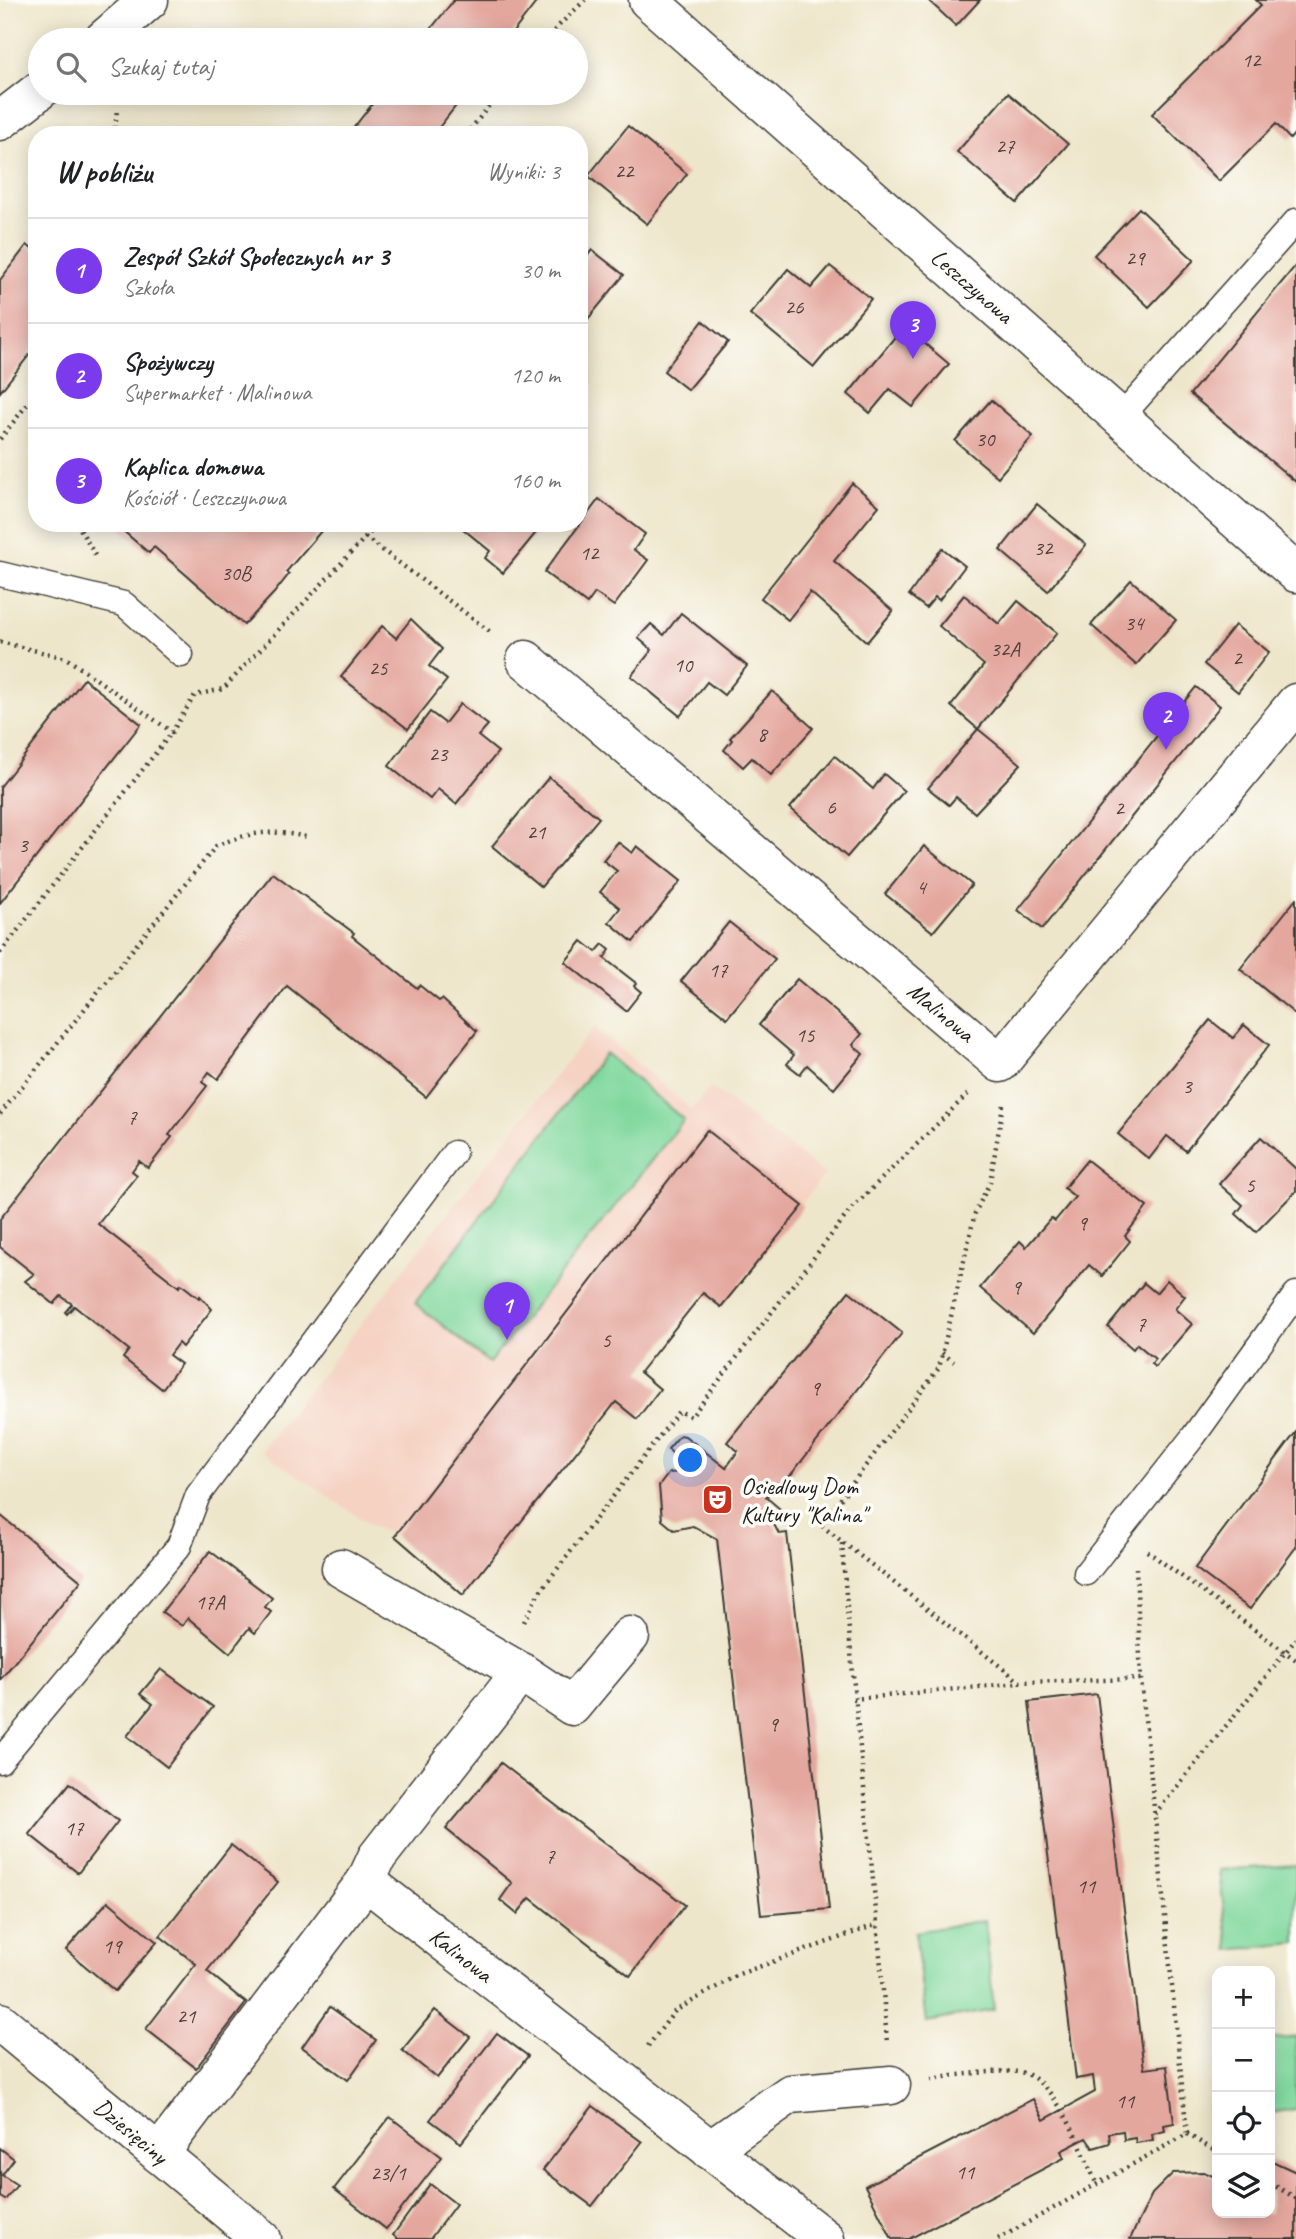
<!DOCTYPE html>
<html lang="pl">
<meta charset="utf-8">
<style>
:root{--surface:#fff;--page:#f6f6f6;--text:#202124;--muted:#757577;--line:#e0e0e0;--accent:#7c3aed}
body{margin:0;font-family:Caveat,sans-serif;background:var(--page);color:var(--text)}
.controls{position:absolute;right:21px;bottom:21px;display:grid;overflow:hidden;border-radius:14px;box-shadow:0 4px 18px #0003}
.controls button{width:63px;height:63px;display:grid;place-items:center;padding:0;border:0;border-bottom:2px solid var(--line);background:var(--surface);color:var(--text);font:35px sans-serif}
.you{position:absolute;left:691px;top:1461px;width:24px;height:24px;margin:-18px;border:5px solid #fff;border-radius:50%;background:#1a73e8;box-shadow:0 0 0 10px #1a73e833}
.badge{display:grid;place-items:center;width:46px;height:46px;border-radius:50%;background:var(--accent);color:#fff;font-size:23px;font-weight:700}
.pin{position:absolute;translate:-50% -58px;filter:drop-shadow(0 2px 4px #0008)}
.pin::after{content:'';position:absolute;top:37px;width:24px;height:21px;background:inherit;clip-path:polygon(0 0,100% 0,50% 100%)}
.list{margin:0;padding:0;list-style:none}
h2{display:flex;justify-content:space-between;align-items:center;height:91px;margin:0;padding:0 28px;font-size:30px}
h2 small{font-size:23px;font-weight:400;color:var(--muted)}
.list li{display:grid;grid-template-columns:46px 1fr auto;gap:21px;align-items:center;box-sizing:border-box;height:105px;padding:0 28px;border-top:2px solid var(--line)}
.list b{display:block;font-size:26px;white-space:nowrap}
.list p{margin:0;font-size:23px;white-space:nowrap;color:var(--muted)}
.list em{font-size:23px;font-style:normal;color:var(--muted)}
.icon{flex:none;width:38px;height:38px;fill:none;stroke:currentColor;stroke-width:2;stroke-linecap:round;stroke-linejoin:round}
.map{position:relative;flex:none;width:1296px;height:2239px;overflow:hidden}
.search{position:absolute;background:var(--surface);box-shadow:0 4px 18px #0003;left:28px;top:28px;width:560px;height:77px;display:flex;align-items:center;gap:18px;box-sizing:border-box;padding:0 24px;border-radius:38px;color:var(--muted);font-size:26px}
.panel{position:absolute;background:var(--surface);box-shadow:0 4px 18px #0003;left:28px;top:126px;width:560px;height:406px;border-radius:28px}
.map>svg:first-child{display:block}
.built{fill:#f5d2c2}
.green{fill:#80d89d;stroke:#4e7a5c;stroke-width:2}
.building{fill:#e4a79e}
.lines{fill:none;stroke-linecap:round;stroke-linejoin:round}
.lane-casing{stroke:#3c3a36;stroke-width:27}
.street-casing{stroke:#3c3a36;stroke-width:41}
.secondary-casing{stroke:#3c3a36;stroke-width:41}
.path{stroke:#3c3a36;stroke-width:4.5;stroke-dasharray:2 5;stroke-linecap:butt}
.lane{stroke:#fff;stroke-width:24}
.street{stroke:#fff;stroke-width:38}
.secondary{stroke:#fff;stroke-width:38}
.labels{text-anchor:middle;dominant-baseline:central;stroke-width:7;stroke-linejoin:round;paint-order:stroke}
.number-label{font-size:21px;fill:#4e3f3c}
.street-label{font-size:24px;fill:#1c1c1c;stroke:#fdfcf7}
.poi-label{font-size:24px;fill:#1c1c1c;stroke:#fdfcf7;text-anchor:start}
</style>
<div class="map">
<svg width="1296" height="2239" viewBox="0 0 1296 2239">
<rect width="100%" height="100%" fill="#fdfcf7"/>
<filter id="ink" filterUnits="userSpaceOnUse"><feTurbulence type="fractalNoise" baseFrequency=".0143" numOctaves="2"/><feDisplacementMap in="SourceGraphic" scale="14" xChannelSelector="R" yChannelSelector="G"/><feConvolveMatrix kernelMatrix="1 2 1 2 8 2 1 2 1" color-interpolation-filters="sRGB"/></filter>
<filter id="wash" filterUnits="userSpaceOnUse"><feTurbulence type="fractalNoise" baseFrequency=".00686" numOctaves="4" result="noise"/><feDisplacementMap in="SourceGraphic" scale="28" xChannelSelector="R" yChannelSelector="G"/><feGaussianBlur stdDeviation="1.57" result="paint"/><feColorMatrix in="noise" values="0 0 0 0 0 0 0 0 0 0 0 0 0 0 0 0 0 1.4 0 .05"/><feComposite in="paint" operator="in"/></filter>
<g filter="url(#wash)">
<rect width="100%" height="100%" fill="#eee6ca"/>
<polygon class="built" points="594,1027 691,1109 711,1087 825,1174 721,1307 703,1293 640,1372 660,1389 637,1419 616,1402 464,1597 395,1536 372,1526 261,1451"/>
<g class="green">
<polygon points="605,1053 684,1120 489,1363 415,1303"/>
<polygon points="1296,1865 1296,1943 1229,1950 1219,1870"/>
<polygon points="985,1920 994,2010 926,2022 915,1932"/>
<polygon points="1296,2037 1296,2109 1270,2113 1270,2040"/>
</g>
<g id="blocks">
<g class="building">
<polygon points="454,0 538,0 507,40 422,40"/>
<polygon points="928,0 980,0 956,26"/>
<polygon points="1256,0 1296,0 1296,132 1290,139 1276,124 1219,181 1152,114 1261,5"/>
<polygon points="381,93 466,93 433,135 348,135"/>
<polygon points="1008,93 1068,144 1017,203 957,152"/>
<polygon points="628,126 687,174 647,224 588,176"/>
<polygon points="1139,208 1194,260 1149,307 1094,255"/>
<polygon points="27,245 37,253 37,345 0,392 0,280"/>
<polygon points="592,250 624,275 579,330 579,266"/>
<polygon points="1296,265 1296,482 1190,394"/>
<polygon points="830,266 871,299 814,367 750,314 788,269 811,288"/>
<polygon points="703,321 728,342 688,390 664,371"/>
<polygon points="904,326 949,364 913,407 890,389 870,413 848,394"/>
<polygon points="991,400 1033,436 998,477 955,441"/>
<polygon points="852,483 879,506 834,561 893,611 867,642 810,592 788,620 761,598"/>
<polygon points="599,499 645,534 634,550 648,560 614,606 595,593 587,604 544,572"/>
<polygon points="1037,504 1086,545 1048,591 1000,550"/>
<polygon points="114,523 328,523 286,572 289,574 274,593 244,625 154,547 149,553"/>
<polygon points="466,523 544,523 503,573 485,558 490,551 462,528"/>
<polygon points="942,548 965,566 939,600 935,597 926,608 909,595"/>
<polygon points="1131,580 1176,620 1136,665 1091,625"/>
<polygon points="964,595 999,624 1018,601 1057,633 978,729 951,706 984,665 939,626"/>
<polygon points="681,613 747,666 724,695 707,682 680,716 631,676 652,650 638,638 651,624 664,635"/>
<polygon points="411,619 442,649 429,666 447,680 408,729 341,677 382,626 396,638"/>
<polygon points="1235,625 1269,652 1238,692 1204,664"/>
<polygon points="84,679 141,724 0,903 0,787"/>
<polygon points="1196,687 1220,706 1042,929 1018,910"/>
<polygon points="772,691 813,728 771,775 752,758 743,767 724,750 732,740 730,738"/>
<polygon points="460,704 488,725 478,736 498,752 456,804 438,789 430,799 389,766 430,712 445,723"/>
<polygon points="978,729 1021,764 975,813 956,797 949,805 928,788"/>
<polygon points="835,756 873,789 884,774 904,791 847,857 790,808"/>
<polygon points="549,777 599,818 541,887 492,846"/>
<polygon points="618,842 632,853 637,846 681,881 633,942 609,922 620,908 600,892 617,871 603,860"/>
<polygon points="924,846 972,885 933,932 885,894"/>
<polygon points="273,873 354,933 352,936 417,988 419,985 439,1001 442,999 477,1031 426,1097 287,986 218,1079 209,1072 202,1082 207,1086 169,1135 172,1137 148,1168 139,1161 132,1171 137,1175 98,1224 179,1287 181,1284 199,1298 200,1296 212,1309 182,1347 178,1343 169,1355 181,1364 162,1389 123,1358 129,1350 74,1306 67,1314 65,1312 72,1304 61,1296 54,1304 25,1281 34,1274 0,1247 0,1219"/>
<polygon points="1296,899 1296,1015 1240,969"/>
<polygon points="729,922 775,959 727,1018 681,981"/>
<polygon points="582,941 596,952 603,944 610,950 604,958 636,983 634,986 641,992 626,1011 565,962"/>
<polygon points="797,979 862,1034 853,1045 863,1054 834,1089 807,1065 800,1074 787,1064 794,1055 759,1025"/>
<polygon points="1210,1020 1233,1038 1244,1025 1269,1045 1186,1151 1167,1136 1149,1159 1118,1134"/>
<polygon points="707,1130 803,1206 721,1307 703,1293 640,1372 660,1389 637,1419 616,1402 463,1595 395,1536"/>
<polygon points="1261,1137 1296,1169 1296,1191 1256,1232 1236,1214 1243,1205 1219,1184"/>
<polygon points="1087,1160 1147,1207 1125,1236 1130,1241 1102,1276 1089,1265 1033,1333 980,1288 1020,1241 1026,1247 1051,1218 1055,1221 1075,1197 1064,1188"/>
<polygon points="1167,1280 1185,1296 1175,1309 1192,1324 1155,1367 1151,1364 1155,1359 1137,1344 1133,1349 1108,1327 1144,1283 1156,1293"/>
<polygon points="849,1291 902,1333 782,1486 779,1483 766,1497 780,1509 771,1519 779,1534 787,1533 829,1909 761,1915 717,1539 693,1526 674,1530 662,1520 659,1486 669,1473 683,1472 686,1468 668,1449 680,1435 685,1436 726,1468 738,1451 727,1442"/>
<polygon points="1296,1432 1296,1547 1250,1609 1195,1568"/>
<polygon points="0,1515 81,1581 0,1680"/>
<polygon points="210,1551 272,1598 265,1607 271,1612 255,1633 249,1628 230,1653 188,1618 182,1626 162,1612"/>
<polygon points="161,1669 213,1707 167,1767 127,1736 153,1704 140,1694"/>
<polygon points="1097,1694 1144,2069 1167,2066 1174,2123 1164,2125 1165,2131 1152,2134 1153,2140 1136,2143 1135,2138 1124,2140 1123,2131 1109,2133 1110,2143 1093,2148 1086,2138 1061,2151 1064,2158 909,2239 892,2239 865,2186 1033,2099 1044,2120 1095,2092 1093,2076 1076,2079 1029,1702"/>
<polygon points="501,1763 685,1905 630,1976 530,1898 517,1914 500,1900 512,1883 446,1829"/>
<polygon points="70,1783 118,1821 78,1873 29,1834"/>
<polygon points="231,1845 278,1882 207,1971 246,2003 196,2068 146,2029 196,1964 160,1936"/>
<polygon points="108,1901 157,1942 115,1991 66,1950"/>
<polygon points="330,2007 376,2040 348,2080 302,2047"/>
<polygon points="435,2010 470,2037 437,2078 402,2050"/>
<polygon points="497,2033 528,2056 461,2143 430,2120"/>
<polygon points="593,2106 642,2142 592,2206 543,2170"/>
<polygon points="390,2117 442,2157 386,2229 334,2189"/>
<polygon points="0,2148 14,2159 2,2175 17,2185 5,2200 0,2197"/>
<polygon points="1270,2160 1296,2172 1296,2239 1130,2239 1152,2194 1173,2173 1204,2172 1217,2178 1217,2213 1270,2213"/>
<polygon points="430,2184 456,2204 430,2239 398,2239 393,2235"/>
</g>
</g>
</g>
<g filter="url(#ink)">
<use href="#blocks" fill-opacity="0" stroke="#3c3a36" stroke-width="2"/>
<g class="lines">
<defs>
<g id="lane">
<polyline points="1121,417 1296,221"/>
<polyline points="0,574 124,604 181,655"/>
<polyline points="1086,1573 1193,1437 1296,1294"/>
<polyline points="0,1761 179,1546 198,1495 454,1153"/>
</g>
<g id="street">
<polyline points="648,0 1296,573"/>
<polyline points="526,660 1000,1063 1296,703"/>
<polyline points="341,1568 521,1672 377,1857 366,1881"/>
<polyline points="521,1672 572,1706 630,1636"/>
<polyline points="710,2150 790,2094 891,2085"/>
<polyline points="159,2154 366,1881 825,2239"/>
</g>
<g id="secondary">
<polyline points="103,40 149,0"/>
<polyline points="0,121 40,90"/>
<polyline points="0,2022 262,2239"/>
</g>
</defs>
<use href="#lane" class="lane-casing"/>
<use href="#street" class="street-casing"/>
<use href="#secondary" class="secondary-casing"/>
<g class="path">
<polyline points="544,40 585,0"/>
<polyline points="115,135 117,108"/>
<polyline points="466,135 499,93"/>
<polyline points="0,439 37,392"/>
<polyline points="77,523 97,559"/>
<polyline points="365,537 493,634"/>
<polyline points="0,642 66,658 172,732 195,695 223,689 379,523"/>
<polyline points="0,953 172,732"/>
<polyline points="1003,1105 990,1182 975,1213 939,1368 821,1525 1020,1682 1141,1679 1136,1568"/>
<path d="M0 1114 216 846C248 832 272 829 306 837"/>
<polyline points="942,1353 954,1362"/>
<path d="M842 1543C854 1710 875 1876 887 2043"/>
<polyline points="1147,1551 1296,1660"/>
<polyline points="524,1622 538,1594 679,1411 691,1417 852,1208 970,1092"/>
<polyline points="853,1699 1019,1683"/>
<polyline points="1155,1814 1296,1639"/>
<polyline points="648,2046 675,2011 739,1974 878,1924"/>
<path d="M931 2079C950 2076 1011 2067 1027 2074 1061 2090 1082 2152 1097 2185"/>
<polyline points="1187,2134 1217,2152"/>
<polyline points="1270,2183 1296,2198"/>
<polyline points="998,2239 1187,2134 1141,1679"/>
</g>
<use href="#lane" class="lane"/>
<use href="#street" class="street"/>
<use href="#secondary" class="secondary"/>
</g>
</g>
<defs>
<symbol id="theatre-square" viewBox="-11 -11 22 22"><rect x="-9" y="-9" width="18" height="18" rx="4" fill="#c8321e" stroke="#fdfcf7"/><path d="M-5-5.5Q0-4 5-5.5V0Q5 5 0 6Q-5 5-5 0ZM-3.3-2.5H-1v1.5H-3.3ZM1-2.5H3.3v1.5H1ZM-2.8 1Q0 5.5 2.8 1Z" fill="#fff"/></symbol>
</defs>
<g fill-rule="evenodd">
<use href="#theatre-square" x="700" y="1482" width="35" height="35"/>
</g>
<g class="labels">
<g class="number-label">
<text x="1251" y="60">12</text>
<text x="1005" y="146">27</text>
<text x="624" y="171">22</text>
<text x="1135" y="258">29</text>
<text x="794" y="307">26</text>
<text x="985" y="439">30</text>
<text x="1043" y="548">32</text>
<text x="589" y="553">12</text>
<text x="236" y="573">30B</text>
<text x="1134" y="623">34</text>
<text x="1005" y="649">32A</text>
<text x="1237" y="658">2</text>
<text x="683" y="665">10</text>
<text x="378" y="668">25</text>
<text x="762" y="734">8</text>
<text x="438" y="754">23</text>
<text x="831" y="807">6</text>
<text x="1119" y="808">2</text>
<text x="536" y="832">21</text>
<text x="23" y="845">3</text>
<text x="921" y="887">4</text>
<text x="718" y="970">17</text>
<text x="805" y="1035">15</text>
<text x="1187" y="1086">3</text>
<text x="132" y="1117">7</text>
<text x="1250" y="1185">5</text>
<text x="1082" y="1223">9</text>
<text x="1016" y="1287">9</text>
<text x="1141" y="1324">7</text>
<text x="606" y="1340">5</text>
<text x="815" y="1388">9</text>
<text x="210" y="1602">17A</text>
<text x="773" y="1724">9</text>
<text x="74" y="1828">17</text>
<text x="550" y="1856">7</text>
<text x="1086" y="1886">11</text>
<text x="112" y="1946">19</text>
<text x="186" y="2016">21</text>
<text x="1125" y="2101">11</text>
<text x="965" y="2172">11</text>
<text x="388" y="2173">23/1</text>
</g>
<g class="street-label">
<text transform="translate(972 286) rotate(41)">Leszczynowa</text>
<text transform="translate(941 1012) rotate(40)">Malinowa</text>
<text transform="translate(461 1955) rotate(38)">Kalinowa</text>
<text transform="translate(131 2131) rotate(40)">Dziesięciny</text>
</g>
<g class="poi-label">
<text x="741" y="1486">Osiedlowy Dom<tspan x="741" dy="28">Kultury "Kalina"</tspan></text>
</g>
</g>
</svg>
<div class="controls">
<button>+</button>
<button>−</button>
<button><svg class="icon" aria-label="locate" viewBox="0 0 24 24"><circle cx="12" cy="12" r="6"/><path d="M12 2v4M12 18v4M2 12h4M18 12h4"/></svg></button>
<button><svg class="icon" aria-label="layers" viewBox="0 0 24 24"><path d="M12 4l9 5-9 5-9-5zM3 14l9 5 9-5"/></svg></button>
</div>
<div class="you"></div>
<div class="pin badge" style="left:507px;top:1340px">1</div>
<div class="pin badge" style="left:1166px;top:750px">2</div>
<div class="pin badge" style="left:913px;top:359px">3</div>
<div class="search"><svg class="icon" aria-label="search" viewBox="0 0 24 24"><circle cx="10" cy="10" r="6"/><path d="M15 15l6 6"/></svg>Szukaj tutaj</div>
<section class="panel">
<h2>W pobliżu<small>Wyniki: 3</small></h2>
<ul class="list">
<li><span class="badge">1</span><div><b>Zespół Szkół Społecznych nr 3</b><p>Szkoła</p></div><em>30 m</em></li>
<li><span class="badge">2</span><div><b>Spożywczy</b><p>Supermarket · Malinowa</p></div><em>120 m</em></li>
<li><span class="badge">3</span><div><b>Kaplica domowa</b><p>Kościół · Leszczynowa</p></div><em>160 m</em></li>
</ul>
</section>
</div>
